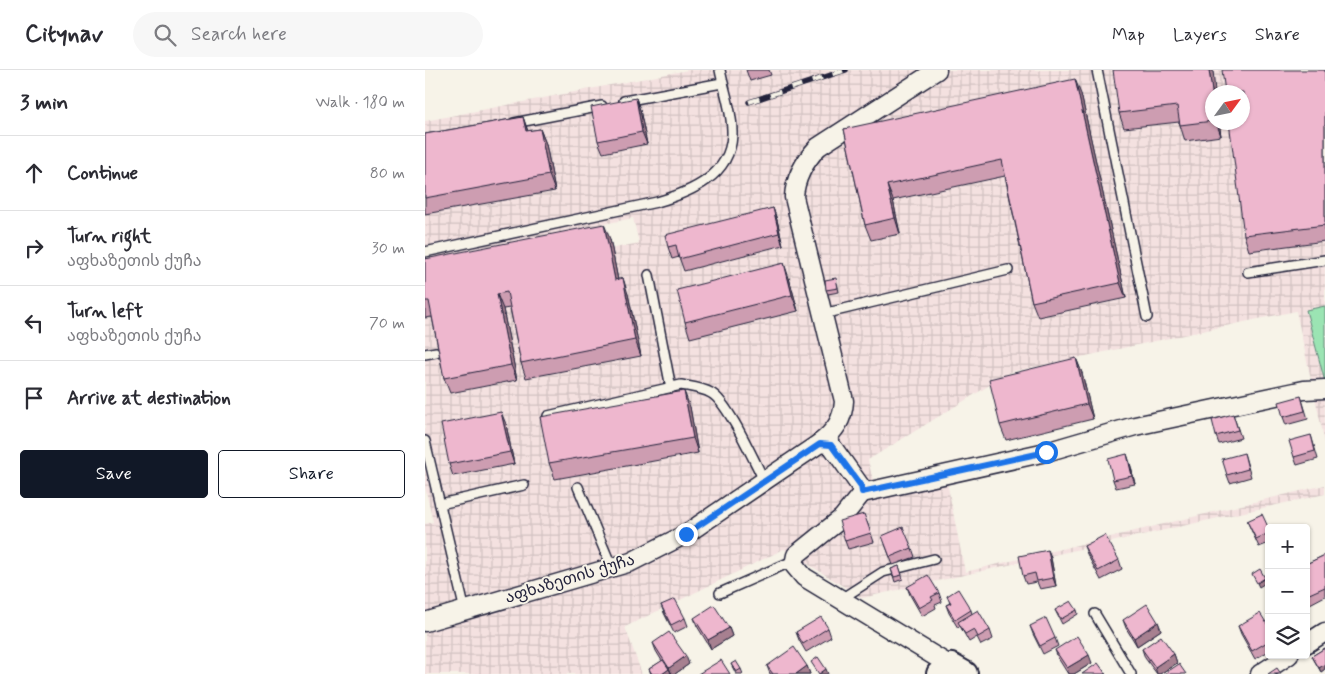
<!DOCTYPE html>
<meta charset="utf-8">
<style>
:root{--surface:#fff;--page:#f7f7f7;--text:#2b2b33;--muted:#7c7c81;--line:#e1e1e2;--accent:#111827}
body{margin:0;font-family:Mynerve,"Noto Sans Georgian",sans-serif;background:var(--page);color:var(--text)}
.controls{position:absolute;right:15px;bottom:15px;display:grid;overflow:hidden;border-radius:5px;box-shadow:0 1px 4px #0004}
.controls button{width:45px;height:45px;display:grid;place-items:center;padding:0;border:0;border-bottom:1px solid var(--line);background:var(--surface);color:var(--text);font:25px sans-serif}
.compass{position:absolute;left:780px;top:15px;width:45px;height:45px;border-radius:50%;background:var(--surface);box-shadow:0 1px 4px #0004;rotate:57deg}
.stop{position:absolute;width:15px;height:15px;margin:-11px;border:4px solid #1a73e8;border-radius:50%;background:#fff}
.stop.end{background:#1a73e8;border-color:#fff;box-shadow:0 1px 5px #0008}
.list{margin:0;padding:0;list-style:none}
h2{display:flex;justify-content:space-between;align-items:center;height:65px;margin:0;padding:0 20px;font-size:21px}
h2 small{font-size:16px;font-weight:400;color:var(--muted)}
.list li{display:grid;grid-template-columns:32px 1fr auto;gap:15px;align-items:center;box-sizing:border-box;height:75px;padding:0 20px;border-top:1px solid var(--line)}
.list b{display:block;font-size:19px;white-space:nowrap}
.list p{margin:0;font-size:16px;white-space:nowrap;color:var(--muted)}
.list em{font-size:16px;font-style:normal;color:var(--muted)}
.actions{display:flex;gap:10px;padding:15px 20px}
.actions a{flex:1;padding:11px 0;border:1px solid var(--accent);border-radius:5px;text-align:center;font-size:18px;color:var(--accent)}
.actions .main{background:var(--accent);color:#fff}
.icon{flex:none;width:28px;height:28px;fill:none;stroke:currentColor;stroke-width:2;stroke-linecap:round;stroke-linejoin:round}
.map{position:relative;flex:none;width:900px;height:604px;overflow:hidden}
header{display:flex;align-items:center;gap:30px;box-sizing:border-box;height:70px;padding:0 25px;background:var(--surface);border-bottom:1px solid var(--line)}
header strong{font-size:24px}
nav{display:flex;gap:28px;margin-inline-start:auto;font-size:18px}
.search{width:350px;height:45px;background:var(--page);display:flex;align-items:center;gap:12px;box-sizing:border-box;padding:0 18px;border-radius:28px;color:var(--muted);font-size:19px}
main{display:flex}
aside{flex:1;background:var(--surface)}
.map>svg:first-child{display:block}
.industrial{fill:url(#industrial-grid);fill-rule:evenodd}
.green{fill:#9be4b3;stroke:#5e8377}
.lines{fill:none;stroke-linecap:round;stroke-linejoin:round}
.lane-casing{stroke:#22223b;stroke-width:12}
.street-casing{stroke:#22223b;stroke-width:21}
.secondary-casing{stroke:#22223b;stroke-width:28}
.lane{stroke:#f7f3e8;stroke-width:9}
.street{stroke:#f7f3e8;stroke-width:18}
.secondary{stroke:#f7f3e8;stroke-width:24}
.rail-casing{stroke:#22223b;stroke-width:5.5}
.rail{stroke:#f7f3e8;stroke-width:4;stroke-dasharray:11;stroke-linecap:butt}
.wall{fill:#cd9db1;stroke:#22223b}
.shaded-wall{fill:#a78090;stroke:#22223b}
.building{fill:#eeb7ce;stroke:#22223b}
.route{stroke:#1a73e8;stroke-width:6}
.labels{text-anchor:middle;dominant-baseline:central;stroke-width:4;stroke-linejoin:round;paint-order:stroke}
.street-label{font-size:16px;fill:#22223b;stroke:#f7f3e8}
</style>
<header>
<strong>Citynav</strong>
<div class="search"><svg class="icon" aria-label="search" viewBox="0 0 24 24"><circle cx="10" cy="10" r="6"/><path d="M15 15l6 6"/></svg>Search here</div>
<nav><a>Map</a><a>Layers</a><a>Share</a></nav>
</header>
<main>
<aside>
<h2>3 min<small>Walk · 180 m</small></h2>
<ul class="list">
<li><svg class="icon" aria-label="ahead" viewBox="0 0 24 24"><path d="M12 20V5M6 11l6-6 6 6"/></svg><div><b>Continue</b></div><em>80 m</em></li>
<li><svg class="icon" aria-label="right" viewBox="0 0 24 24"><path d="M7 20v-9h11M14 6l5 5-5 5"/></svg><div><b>Turn right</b><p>აფხაზეთის ქუჩა</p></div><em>30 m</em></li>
<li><svg class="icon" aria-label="left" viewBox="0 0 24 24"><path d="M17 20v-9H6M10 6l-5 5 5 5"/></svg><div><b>Turn left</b><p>აფხაზეთის ქუჩა</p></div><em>70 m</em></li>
<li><svg class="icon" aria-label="arrive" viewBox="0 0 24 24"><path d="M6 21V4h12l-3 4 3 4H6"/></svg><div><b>Arrive at destination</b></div></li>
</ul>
<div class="actions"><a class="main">Save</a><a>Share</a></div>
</aside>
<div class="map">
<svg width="900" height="604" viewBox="0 0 900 604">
<defs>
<pattern id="industrial-grid" width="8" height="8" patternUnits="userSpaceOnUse" patternTransform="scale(1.25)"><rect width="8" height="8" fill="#f4e1e0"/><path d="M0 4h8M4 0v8" fill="none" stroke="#d1c1c1"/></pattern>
</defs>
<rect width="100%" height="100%" fill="#f7f3e8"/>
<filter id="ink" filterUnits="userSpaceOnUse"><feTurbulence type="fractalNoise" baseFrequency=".02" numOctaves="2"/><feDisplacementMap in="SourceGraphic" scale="10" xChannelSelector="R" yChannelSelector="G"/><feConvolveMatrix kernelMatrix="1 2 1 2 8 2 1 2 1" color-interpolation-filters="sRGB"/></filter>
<g filter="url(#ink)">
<path class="industrial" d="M263 0H900V236L881 241 900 312V373L871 241 586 302 443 390 452 427 521 407 540 502 900 415V424L437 528 359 479 200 557 217 604H0V454L8 452 0 417V217L214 173 208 148 0 191V51ZM788 22H818V52H788Z"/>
<polygon class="green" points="900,236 900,312 881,240"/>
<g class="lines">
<defs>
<g id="lane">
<polyline points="672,0 722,247"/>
<polyline points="199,31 297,13"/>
<polyline points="89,53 177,36"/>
<path d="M0 182 232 132C266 122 305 106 307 65 308 44 299 20 295 0"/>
<polyline points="823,202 900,190"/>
<polyline points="224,205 246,318"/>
<polyline points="398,244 583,200"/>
<polyline points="0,284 11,282"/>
<path d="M123 346 256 315C266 317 277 318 286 323 303 332 329 391 339 410"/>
<polyline points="0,371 40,541"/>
<polyline points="153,417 187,498"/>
<polyline points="15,434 99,415"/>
<polyline points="295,523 370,490"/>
<polyline points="416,529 458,502 509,489"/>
<polyline points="670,544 706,604"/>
</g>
<g id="street">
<path d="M395 373C410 361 418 350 419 331L369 127C370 107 380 91 393 77L512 0"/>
<polyline points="437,423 621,382 710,356 879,320 900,319"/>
<polyline points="0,552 206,492 261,464 395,373 406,375 436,417 437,423 417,448 371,485 369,495 379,507 526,596"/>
<polyline points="881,574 900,562"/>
<polyline points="835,604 864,585"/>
</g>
<polyline id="secondary" points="514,604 526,596 540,604"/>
</defs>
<use href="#lane" class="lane-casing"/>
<use href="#street" class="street-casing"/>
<use href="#secondary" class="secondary-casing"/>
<use href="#lane" class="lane"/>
<use href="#street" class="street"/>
<use href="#secondary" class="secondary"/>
<defs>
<polyline id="rail" points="324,32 421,0"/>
</defs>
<use href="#rail" class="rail-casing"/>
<use href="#rail" class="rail"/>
</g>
<g class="wall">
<polygon points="321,0 344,0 346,5 325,11"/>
<polygon points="900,0 900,171 824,181 819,165"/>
<polygon points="788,22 788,52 794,52 796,66 760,71 755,55 754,52 699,58 694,43"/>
<polygon points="656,24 701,228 613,247 607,232 580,106 468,130 475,164 446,170 440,155 419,59"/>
<polygon points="211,28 215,40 222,74 178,83 173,71"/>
<polygon points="98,47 103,61 115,59 121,74 130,121 0,144 0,64"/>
<polygon points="348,138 352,150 358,175 259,201 254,187 247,189 243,177"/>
<polygon points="185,169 193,210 203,224 216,286 101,308 96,293 85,238 78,239 92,310 25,323 19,308 7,247 0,248 0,189"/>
<polygon points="364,208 373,241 265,268 260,252"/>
<polygon points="412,213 414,222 403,224 401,220"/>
<polygon points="651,288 657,303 668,349 581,370 575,355"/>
<polygon points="876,326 883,349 861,355 858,347"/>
<polygon points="265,337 273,383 130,409 124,393"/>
<polygon points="808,344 816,368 794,374 791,366"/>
<polygon points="81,354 89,394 28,406 24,394"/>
<polygon points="886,365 893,389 872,395 869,387"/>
<polygon points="819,383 826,407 805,413 802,405"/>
<polygon points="705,393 710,414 691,418 688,410"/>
<polygon points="822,451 844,459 844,473 834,477"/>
<polygon points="442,452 449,472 423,479 420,471"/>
<polygon points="460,474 487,478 490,487 468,495"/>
<polygon points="659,476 694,490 697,499 676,510 662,484"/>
<polygon points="623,480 626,488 631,516 615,519 612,512 601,514 598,506"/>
<polygon points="900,485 900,526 885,534 881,527 881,494"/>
<polygon points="474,496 478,509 470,512 466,499"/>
<polygon points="482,517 514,523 517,532 510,535 511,538 497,546 485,525"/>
<polygon points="522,526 546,540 547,544 565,560 568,569 556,575 552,567 544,572 535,556 533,558 524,543 521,535 525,533"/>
<polygon points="236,535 260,548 263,556 249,563 239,543"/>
<polygon points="630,540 652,540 653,544 637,554"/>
<polygon points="269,548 304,558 307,566 286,579 272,556"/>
<polygon points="698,550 733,552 736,560 712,576 701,558"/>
<polygon points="605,556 630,568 633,576 618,584 608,564"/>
<polygon points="813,556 844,557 844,581 830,589 816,564"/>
<polygon points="403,558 406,567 381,582 374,570 371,562"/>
<polygon points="228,573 264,594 250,604 226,604 224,599 237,591 231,581"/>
<polygon points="900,578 900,599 896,602 889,590 887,586"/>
<polygon points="717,579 749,584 752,593 735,604 732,604 720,588"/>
<polygon points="630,580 667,593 649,604 643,604 633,588"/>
<polygon points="306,594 316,599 318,604 311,604"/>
<polygon points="342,596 382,596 385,604 345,604"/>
</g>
<g class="shaded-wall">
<polygon points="784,0 788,0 790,22 788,22 788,29"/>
<polygon points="650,9 656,24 701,228 695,213"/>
<polygon points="211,28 215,40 222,74 217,62"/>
<polygon points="98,47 103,62 101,61"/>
<polygon points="791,52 794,52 796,66"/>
<polygon points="115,59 121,74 130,121 124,105"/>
<polygon points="462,115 468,130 475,164 470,148"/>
<polygon points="348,138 352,150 358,175 354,163"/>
<polygon points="179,154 185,169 196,226 190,210"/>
<polygon points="359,193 364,208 373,241 367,225"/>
<polygon points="198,208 203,224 216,286 210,270"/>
<polygon points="72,224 78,239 92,310 86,295"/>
<polygon points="651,288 657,303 668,349 662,334"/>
<polygon points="259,321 265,337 273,383 268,368"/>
<polygon points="76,342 81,354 89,394 85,382"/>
<polygon points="702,384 705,393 710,414 707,406"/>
<polygon points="623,480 626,488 631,516 628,508"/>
<polygon points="840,508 842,512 834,517 832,513"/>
<polygon points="733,552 736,560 712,576 709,568"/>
<polygon points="304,558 307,566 286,579 283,570"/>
<polygon points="749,584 752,593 735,604 732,604 730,597"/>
<polygon points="664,585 667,593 649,604 644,604 642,598"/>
<polygon points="261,586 264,594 250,604 247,604 244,598"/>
<polygon points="900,594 900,599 896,602 894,598"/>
<polygon points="382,596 385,604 371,604"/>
<polygon points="244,599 246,603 245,604 237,604"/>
<polygon points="401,599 403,604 394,604"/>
</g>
<g class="building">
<polygon points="688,0 784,0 788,29 788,51 755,55 752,36 694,43"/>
<polygon points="797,0 900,0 900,155 819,165 804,52 818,52 818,22 800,22"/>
<polygon points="650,9 695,213 607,232 577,90 462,115 470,148 440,155 419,59"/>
<polygon points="211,28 217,62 173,71 166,37"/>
<polygon points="98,47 101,61 115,59 124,105 0,128 0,64"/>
<polygon points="348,138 354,163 254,189 251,175 243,177 240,165"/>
<polygon points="179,154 190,210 198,208 210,270 96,293 82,222 72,224 86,295 19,308 4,231 0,231 0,189"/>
<polygon points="359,193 367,225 260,252 252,220"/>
<polygon points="411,208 413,218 401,220 400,210"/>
<polygon points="651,288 662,334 575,355 564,309"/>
<polygon points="259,321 268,368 124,393 115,347"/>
<polygon points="876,326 880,341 858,347 854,332"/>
<polygon points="76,342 85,382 24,394 16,354"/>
<polygon points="808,344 813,360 791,366 787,350"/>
<polygon points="886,365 890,381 869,387 864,371"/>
<polygon points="819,383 823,399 802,405 797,389"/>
<polygon points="702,384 707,406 688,410 683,389"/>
<polygon points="439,444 446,463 420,471 414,451"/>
<polygon points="837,444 844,459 844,463 831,469 822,451"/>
<polygon points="478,457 487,478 465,487 457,466"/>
<polygon points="680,465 694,490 673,501 659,476"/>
<polygon points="623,480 628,508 612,511 610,503 598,506 594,486"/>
<polygon points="900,485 900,517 882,525 881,494"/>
<polygon points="474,496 477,505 469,507 466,499"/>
<polygon points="835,499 840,508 832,513 827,504"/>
<polygon points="503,505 514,523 506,527 508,530 494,538 482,517"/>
<polygon points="533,519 546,540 530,550 521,535 526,533 522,526"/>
<polygon points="250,529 260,548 246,555 236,535"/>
<polygon points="646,531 652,540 636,549 630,540"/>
<polygon points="722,534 733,552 709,568 698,550"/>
<polygon points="289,535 304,558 283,570 269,548"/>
<polygon points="553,540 565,560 553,567 549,559 540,564 533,552"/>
<polygon points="835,543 844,557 844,571 827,581 813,556"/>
<polygon points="396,547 403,558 378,574 371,562"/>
<polygon points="621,548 630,568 615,576 605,556"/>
<polygon points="244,562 261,586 244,598 228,573"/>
<polygon points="652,566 664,585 642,598 630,580"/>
<polygon points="736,566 749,584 730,597 717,579"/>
<polygon points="369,577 382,596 371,604 348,604 342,596"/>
<polygon points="900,578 900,594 894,598 887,586"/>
<polygon points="393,587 401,599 394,604 386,592"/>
<polygon points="238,590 244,599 237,604 227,604 224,599"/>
<polygon points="296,590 305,604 273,604"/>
<polygon points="311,591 316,599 311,602 306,594"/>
<polygon points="673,593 681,604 657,604"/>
<polygon points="754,594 761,604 739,604"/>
<polygon points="852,598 856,604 843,604"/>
</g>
</g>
<g class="lines" filter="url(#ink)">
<polyline class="route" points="261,464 395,374 406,375 436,416 437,422 621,382"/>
</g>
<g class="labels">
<g class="street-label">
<text transform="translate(145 509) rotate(-17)">აფხაზეთის ქუჩა</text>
</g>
</g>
</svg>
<div class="controls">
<button>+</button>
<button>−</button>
<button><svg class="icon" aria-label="layers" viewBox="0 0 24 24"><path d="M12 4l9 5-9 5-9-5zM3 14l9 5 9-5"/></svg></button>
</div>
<svg class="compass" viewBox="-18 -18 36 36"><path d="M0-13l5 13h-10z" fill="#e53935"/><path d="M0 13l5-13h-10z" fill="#7c7c81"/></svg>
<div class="stop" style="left:621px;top:382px"></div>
<div class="stop end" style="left:261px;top:464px"></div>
</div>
</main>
